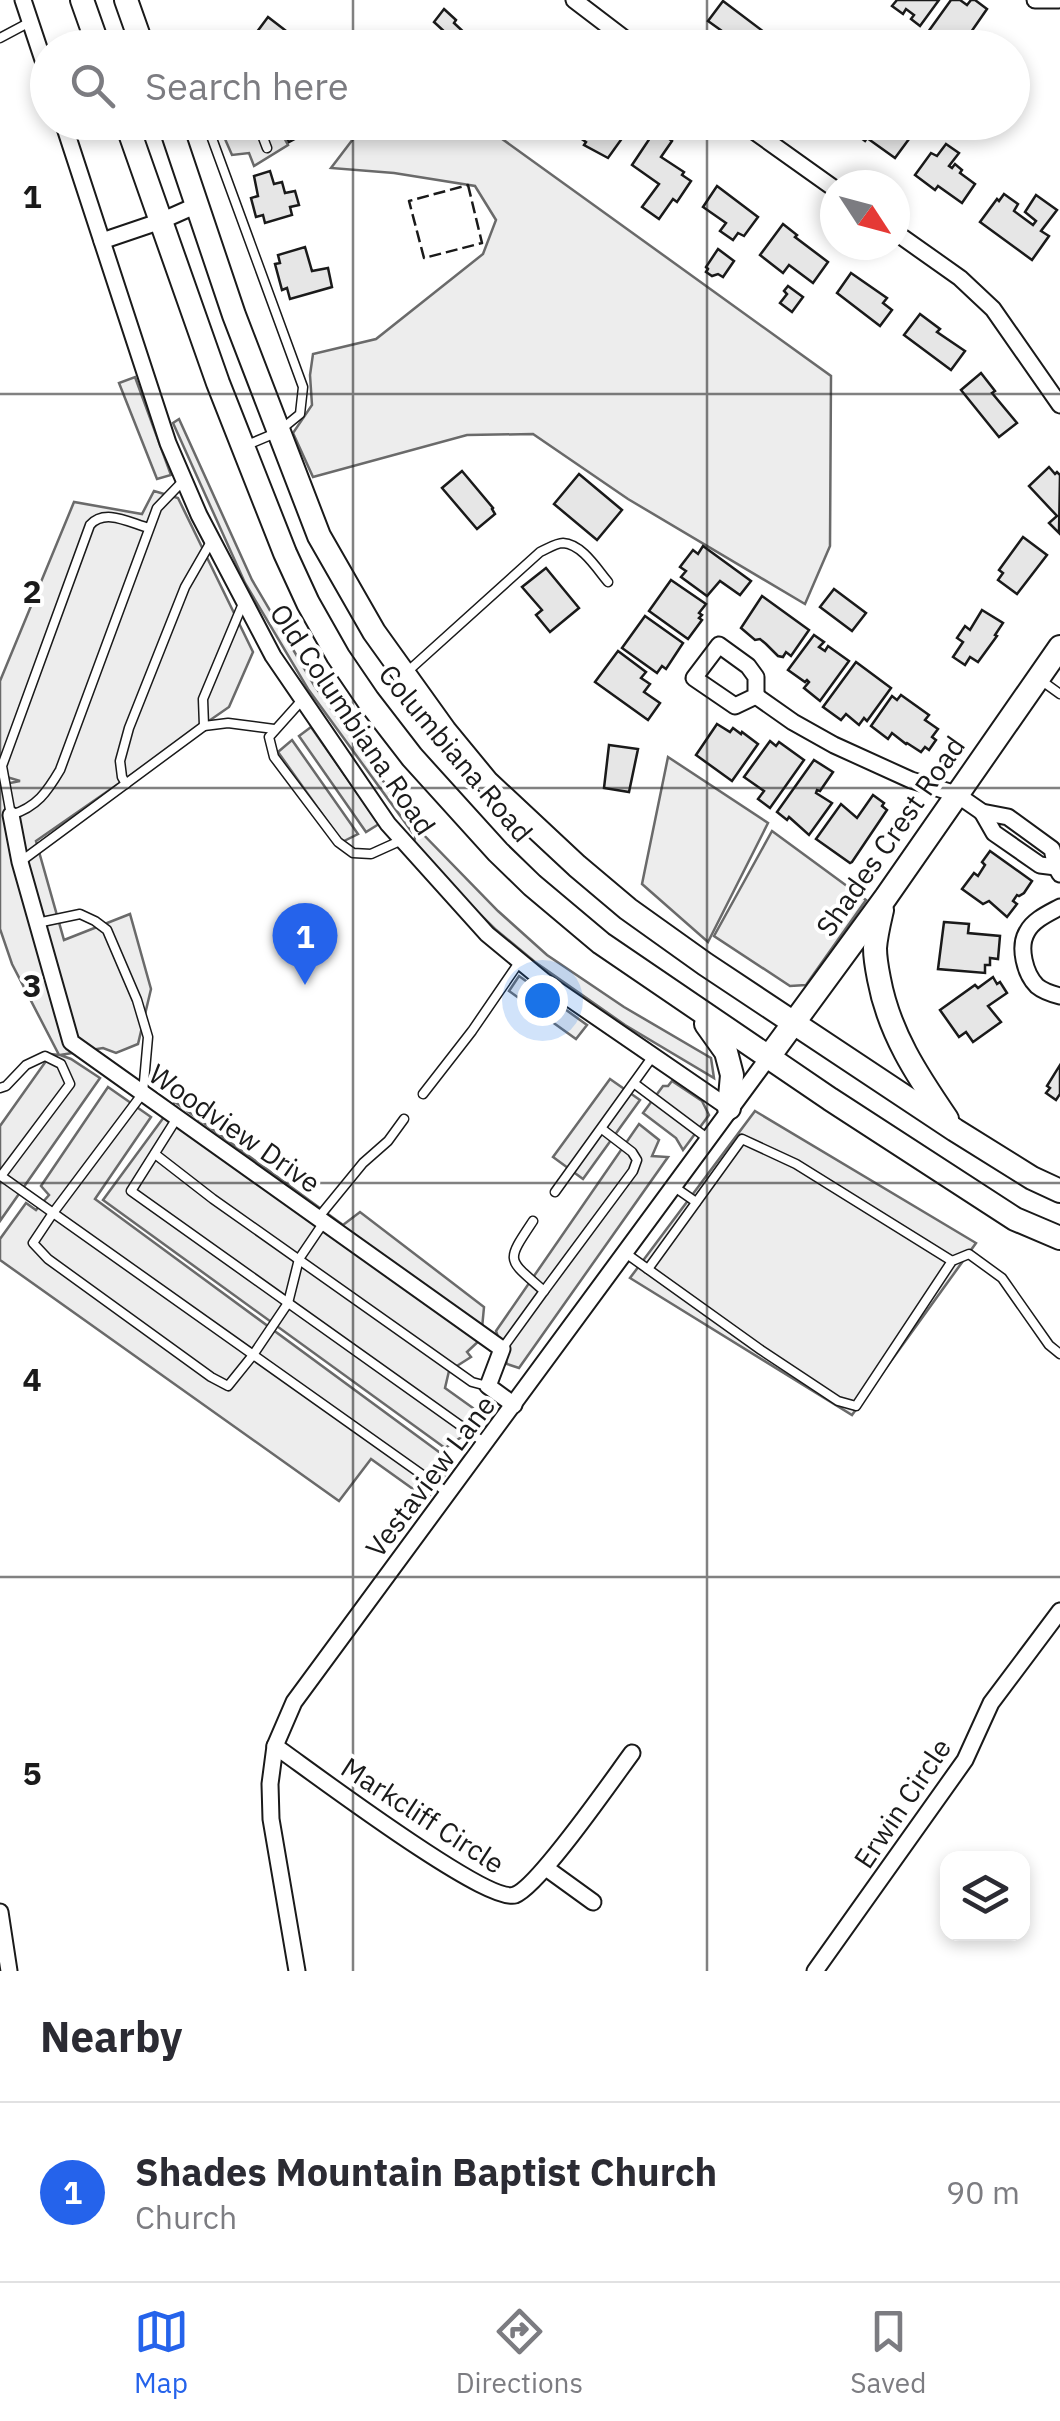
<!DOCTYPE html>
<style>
:root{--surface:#fff;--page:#f7f7f7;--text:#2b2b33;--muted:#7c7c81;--line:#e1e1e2;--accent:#2563eb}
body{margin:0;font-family:"IBM Plex Sans",sans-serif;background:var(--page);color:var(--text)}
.controls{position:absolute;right:30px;bottom:30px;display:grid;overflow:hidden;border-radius:20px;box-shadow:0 5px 15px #0003}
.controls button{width:90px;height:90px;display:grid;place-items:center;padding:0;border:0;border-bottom:2px solid var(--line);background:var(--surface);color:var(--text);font:50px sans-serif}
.compass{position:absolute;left:820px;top:170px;width:90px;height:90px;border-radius:50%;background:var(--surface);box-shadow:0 5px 15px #0003;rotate:126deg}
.you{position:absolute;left:542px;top:1000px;width:35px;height:35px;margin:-25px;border:8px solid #fff;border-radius:50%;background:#1a73e8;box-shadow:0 0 0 15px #1a73e833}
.badge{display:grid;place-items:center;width:65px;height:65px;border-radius:50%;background:var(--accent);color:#fff;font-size:32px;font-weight:700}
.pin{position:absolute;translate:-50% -82px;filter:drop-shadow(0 2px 5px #0008)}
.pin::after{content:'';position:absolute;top:52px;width:35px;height:30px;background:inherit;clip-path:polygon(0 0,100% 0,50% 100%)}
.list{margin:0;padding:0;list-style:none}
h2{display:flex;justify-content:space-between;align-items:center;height:130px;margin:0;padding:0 40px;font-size:42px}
h2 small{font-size:32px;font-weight:400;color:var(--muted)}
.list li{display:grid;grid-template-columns:65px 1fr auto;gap:30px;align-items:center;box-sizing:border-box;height:180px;padding:0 40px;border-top:2px solid var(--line)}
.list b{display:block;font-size:38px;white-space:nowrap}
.list p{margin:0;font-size:32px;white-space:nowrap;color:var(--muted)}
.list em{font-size:32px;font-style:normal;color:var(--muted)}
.icon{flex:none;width:55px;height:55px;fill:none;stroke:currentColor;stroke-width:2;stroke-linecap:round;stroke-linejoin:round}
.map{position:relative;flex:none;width:1060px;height:1971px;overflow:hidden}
.search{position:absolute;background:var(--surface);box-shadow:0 5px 15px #0003;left:30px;right:30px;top:30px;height:110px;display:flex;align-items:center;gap:25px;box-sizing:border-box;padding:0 35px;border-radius:55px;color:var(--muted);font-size:38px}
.sheet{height:310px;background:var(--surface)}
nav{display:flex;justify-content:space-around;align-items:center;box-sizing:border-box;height:140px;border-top:2px solid var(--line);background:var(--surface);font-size:28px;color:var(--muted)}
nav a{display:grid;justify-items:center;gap:5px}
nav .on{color:var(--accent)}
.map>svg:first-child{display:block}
.built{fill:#ededed;stroke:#6a6a6a;stroke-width:2.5}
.building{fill:#e6e6e6;stroke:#1a1a1a;stroke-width:2.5}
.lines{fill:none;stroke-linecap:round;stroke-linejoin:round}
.lane-casing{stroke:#1a1a1a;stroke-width:11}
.street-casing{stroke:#1a1a1a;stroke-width:19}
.secondary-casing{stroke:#1a1a1a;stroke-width:26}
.lane{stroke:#fff;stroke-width:8}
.street{stroke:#fff;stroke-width:15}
.secondary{stroke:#fff;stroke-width:22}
.fence{stroke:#1a1a1a;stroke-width:2.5;stroke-dasharray:12 5;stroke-linecap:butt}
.grid{fill:none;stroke:#1a1a1a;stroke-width:2.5;stroke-opacity:0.55}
.labels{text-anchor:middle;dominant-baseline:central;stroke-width:8;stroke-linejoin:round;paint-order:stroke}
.street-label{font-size:28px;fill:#1a1a1a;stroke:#fff}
.grid-label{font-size:32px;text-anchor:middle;font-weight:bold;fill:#1a1a1a;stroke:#fff;stroke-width:8;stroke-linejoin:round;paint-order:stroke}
</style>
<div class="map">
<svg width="1060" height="1971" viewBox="0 0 1060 1971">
<rect width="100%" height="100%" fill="#fff"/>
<g class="built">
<polygon points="366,122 480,123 831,376 830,546 805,604 628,499 533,434 467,435 313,477 293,433 312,405 310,375 313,354 376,339 483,254 496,220 475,186 394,173 331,168"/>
<polygon points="218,123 276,123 288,145 254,166 249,153 232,155"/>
<polygon points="135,377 171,475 157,479 119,383"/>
<polygon points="179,419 252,580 314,685 417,828 498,911 547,955 624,1007 711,1058 714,1078 625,1025 535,962 495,929 451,886 414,842 417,829 412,832 308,689 245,583 173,423"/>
<polygon points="154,491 178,498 253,652 229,707 36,841 64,940 130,914 151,989 138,1044 116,1053 103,1048 60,1055 71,1059 100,1078 0,1221 0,1126 51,1054 59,1055 12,964 0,929 0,785 20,781 0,775 0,681 74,502 142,514"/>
<polygon points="311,727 379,824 366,832 299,736"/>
<polygon points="292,740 358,834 342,842 278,752"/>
<polygon points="668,757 768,823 708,942 642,884"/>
<polygon points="772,831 866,900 806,985 790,986 714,936"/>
<polygon points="519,976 587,1025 576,1039 509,991"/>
<polygon points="610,1079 640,1100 583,1179 553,1157"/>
<polygon points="672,1081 702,1101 709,1115 683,1150 676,1138 643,1113 663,1086 668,1086"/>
<polygon points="108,1087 151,1117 95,1199 454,1463 427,1499 371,1459 339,1501 0,1260 0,1239 26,1203 36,1210 49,1195 41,1186"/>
<polygon points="175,1102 343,1225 360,1212 484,1307 481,1339 467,1352 471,1357 449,1371 445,1388 473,1408 469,1432 445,1448 103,1200"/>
<polygon points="755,1111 976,1243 852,1415 630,1278"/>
<polygon points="639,1124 659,1140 652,1156 668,1157 519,1368 507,1364 496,1331"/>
</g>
<g class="building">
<polygon points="897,0 939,0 920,26 911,19 914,15 906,9 903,14 892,6"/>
<polygon points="951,0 960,0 967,5 971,0 975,0 987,9 960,48 940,48 934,43 937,39 928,32"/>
<polygon points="723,1 772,38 764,48 736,48 719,35 722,31 708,21"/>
<polygon points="444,9 456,20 454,23 471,39 482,39 483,48 440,48 436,44 446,33 434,22"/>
<polygon points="268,17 307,47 307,48 245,48"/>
<polygon points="279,122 326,122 289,142"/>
<polygon points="565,122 604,122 623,137 608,158 584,145 586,142 563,126"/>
<polygon points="847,122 888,124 909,139 895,158 867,138 865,141 845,126"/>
<polygon points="656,129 672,141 661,157 684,172 682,175 691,181 677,202 673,199 659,219 642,207 659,184 632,165"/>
<polygon points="946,144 959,153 949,166 952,168 955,164 962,170 960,173 975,184 962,203 938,186 935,190 915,175 931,153 937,156"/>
<polygon points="270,171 274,184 282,182 285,193 295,191 299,205 290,207 292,215 265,223 263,215 256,217 251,198 258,196 254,176"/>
<polygon points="717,186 758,217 744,236 738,233 733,240 720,231 726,223 703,207"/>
<polygon points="1004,194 1018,204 1014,211 1033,225 1036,221 1025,212 1036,195 1057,210 1041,231 1049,236 1032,260 980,222 997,199 999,201"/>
<polygon points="783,224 797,235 795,237 828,262 813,283 789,265 783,273 760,255"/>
<polygon points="305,247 312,271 328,268 332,287 290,299 287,288 282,290 275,264 280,263 278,255"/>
<polygon points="718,249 734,261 723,277 718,274 712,276 706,272 708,269 706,267"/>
<polygon points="851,273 887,298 883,303 892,310 880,326 837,293"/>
<polygon points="788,286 803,297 792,312 780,303 787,294 784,291"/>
<polygon points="920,314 940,329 937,332 965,351 951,370 904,335"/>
<polygon points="981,373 995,391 992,393 1017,423 999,437 961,390"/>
<polygon points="1049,467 1055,474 1057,472 1060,475 1059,533 1049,523 1057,516 1029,486"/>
<polygon points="462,471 493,508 492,509 495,514 477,529 442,488"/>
<polygon points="579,474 622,510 597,540 554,504"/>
<polygon points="1023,537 1047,555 1017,594 998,580 1003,573 999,570"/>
<polygon points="703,546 751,581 740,595 720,581 707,596 681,577 686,571 680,567 693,550 698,554"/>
<polygon points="546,568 579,608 550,632 536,615 542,610 522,587"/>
<polygon points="671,580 706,604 699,613 702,615 699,618 702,620 688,639 649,611"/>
<polygon points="834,589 866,613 852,631 820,607"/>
<polygon points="762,596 809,630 791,656 786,652 783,657 778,656 766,644 760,639 755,640 741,628"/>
<polygon points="982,610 1003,623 995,635 997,636 978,662 970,657 965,665 953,657 963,642 957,638 965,626 970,630"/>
<polygon points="645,616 683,643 666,669 662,666 657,673 622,648"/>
<polygon points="814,635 824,642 819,647 825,651 828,646 849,661 820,701 804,688 809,682 807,680 805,682 788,670"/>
<polygon points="618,651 646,672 641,678 650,684 644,692 660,703 648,720 595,682"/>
<polygon points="856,662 891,688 867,721 864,718 859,725 846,714 841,720 823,707"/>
<polygon points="901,695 929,715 925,720 938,729 932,737 936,740 929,750 925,747 921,752 907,743 906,744 892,733 888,739 871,726 892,696 897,700"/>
<polygon points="717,724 730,732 733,728 741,734 742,732 758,744 732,781 696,755"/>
<polygon points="770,741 776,746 779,742 804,760 770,808 758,799 764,791 744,777"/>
<polygon points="609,745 638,749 629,792 604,788"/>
<polygon points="814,760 833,772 820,791 817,790 816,793 832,803 809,835 789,817 787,820 777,812"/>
<polygon points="873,795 884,803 882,806 887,810 852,862 850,863 816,839 841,804 857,818"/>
<polygon points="990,851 1032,881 1024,893 1019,896 1017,895 1013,901 1017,904 1007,917 989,901 983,904 962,889 974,873 978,876 985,865 982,862"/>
<polygon points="944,922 969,924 968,933 1000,936 998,959 990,958 990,965 985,965 985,973 938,969"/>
<polygon points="993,977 997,984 1000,982 1007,993 988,1006 1001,1022 973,1042 966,1032 959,1037 940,1010 975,985 978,988"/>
<polygon points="1060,1065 1060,1094 1056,1100 1046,1093 1050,1088 1047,1086"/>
</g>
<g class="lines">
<defs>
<g id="lane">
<polyline points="0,38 30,22"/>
<polyline points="206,122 303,387 300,414 278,432 247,445"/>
<polyline points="257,122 267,148"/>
<path d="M149 528C130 523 105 508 90 525L2 766 11 815C37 807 47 792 60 770L157 508 184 480"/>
<polyline points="244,601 203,699 204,726 228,723 274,729"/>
<path d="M407 672 540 552C547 549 556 543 563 543 582 544 597 569 608 582"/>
<polyline points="1042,681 1060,694"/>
<polyline points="303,699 269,737 274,757 338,842 353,853 371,854 402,840"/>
<polyline points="126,784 122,777 120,761 129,728 185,587 212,540"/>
<polyline points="20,862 204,726"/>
<polyline points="37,923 80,914 95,921 107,930 137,1000 148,1037 143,1093 53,1213 33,1243 48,1259 211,1377 228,1386 253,1355 288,1303 299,1259 324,1222"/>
<polyline points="635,1084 707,1138"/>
<polyline points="0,1088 6,1086 26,1065 45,1056 61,1064 70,1084 1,1176 448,1493"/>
<polyline points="423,1094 472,1031 520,961"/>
<polyline points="177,1118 131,1191 485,1443"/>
<polyline points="155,1154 213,1199 472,1382 487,1386"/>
<polyline points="673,1186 696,1202"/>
<polyline points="555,1192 653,1056"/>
<polyline points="318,1218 363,1163 388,1141 404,1119"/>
<polyline points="624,1252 761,1350 838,1401 856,1406 952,1261 969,1254 1002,1278 1049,1345 1060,1354"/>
<polyline points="648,1269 742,1139 796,1164 952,1261"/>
<polyline points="544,1291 633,1171 637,1160 632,1152 602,1129"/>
<path d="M502 1349 544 1291C507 1258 505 1263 533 1221"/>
</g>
<g id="street">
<polyline points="23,0 48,75"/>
<polyline points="574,0 637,48"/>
<polyline points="1035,0 1058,0"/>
<polyline points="63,122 168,443 199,515 273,656 388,824 487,934 544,981 729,1108"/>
<polyline points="741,122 835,189"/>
<polyline points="895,232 960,278 993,309 1060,405"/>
<polyline points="102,241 161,221 197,205"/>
<polygon points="719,645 748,666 756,677 756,696 735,706 694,678"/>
<polyline points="756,696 793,722 834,745 911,780 956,794 982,812 1008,817 1052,849 1056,867 1060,874"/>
<polyline points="982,812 994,833 1040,865 1056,867"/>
<polyline points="11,815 20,862 71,1042 502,1349 488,1386 514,1405"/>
<path d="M1060 907C1049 913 1033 920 1027 932 1018 947 1025 974 1037 986 1043 991 1052 994 1060 996"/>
<path d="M275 1746C308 1769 486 1904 515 1895 539 1886 612 1780 632 1753"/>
<polyline points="546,1868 593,1902"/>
<polyline points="0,1912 9,1971"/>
<polyline points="297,1971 271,1819 270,1784 275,1746 294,1702 768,1058"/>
<polyline points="815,1971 965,1760 991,1703 1060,1611"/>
</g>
<g id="secondary">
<polyline points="82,0 99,48"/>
<polyline points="126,0 143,48"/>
<polyline points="126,122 218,383 285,553 308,603 338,656 368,700 412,757 498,852 532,885 601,943 830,1099 1015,1219 1060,1238"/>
<polyline points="169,122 234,315 319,536 374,632 445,731 487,782 577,866 628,909 705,964 955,1130 1032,1178 1060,1191"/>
<path d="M882 910C879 923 876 935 875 948 875 959 877 969 879 979 889 1033 917 1075 947 1119"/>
<polyline points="706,1024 726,1052 732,1075 729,1108"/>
<polyline points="768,1058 886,897 1060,647"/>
</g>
</defs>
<use href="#lane" class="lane-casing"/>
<use href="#street" class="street-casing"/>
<use href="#secondary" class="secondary-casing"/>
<use href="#lane" class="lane"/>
<use href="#street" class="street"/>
<use href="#secondary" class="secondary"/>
<polygon class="fence" points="468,185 482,243 424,258 409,201"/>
</g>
<path class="grid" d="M353 0V48M707 0V48M353 122V1971M707 122V1971M0 394H1060M0 788H1060M0 1183H1060M0 1577H1060"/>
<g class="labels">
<g class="street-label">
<text transform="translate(353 719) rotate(56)">Old Columbiana Road</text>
<text transform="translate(456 753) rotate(50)">Columbiana Road</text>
<text transform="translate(890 836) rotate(-55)">Shades Crest Road</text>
<text transform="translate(235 1128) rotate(35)">Woodview Drive</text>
<text transform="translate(430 1476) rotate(-53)">Vestaview Lane</text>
<text transform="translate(902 1803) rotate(-56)">Erwin Circle</text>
<text transform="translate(423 1815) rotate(33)">Markcliff Circle</text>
</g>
</g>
<g class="grid-label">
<text x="32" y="208">1</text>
<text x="32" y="603">2</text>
<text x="32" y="997">3</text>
<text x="32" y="1391">4</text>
<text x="32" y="1785">5</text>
</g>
</svg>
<div class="controls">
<button><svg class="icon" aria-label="layers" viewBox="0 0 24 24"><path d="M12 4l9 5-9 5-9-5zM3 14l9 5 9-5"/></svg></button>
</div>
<svg class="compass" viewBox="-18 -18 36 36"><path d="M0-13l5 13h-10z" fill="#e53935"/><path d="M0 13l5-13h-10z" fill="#7c7c81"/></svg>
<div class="you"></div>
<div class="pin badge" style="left:305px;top:985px">1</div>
<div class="search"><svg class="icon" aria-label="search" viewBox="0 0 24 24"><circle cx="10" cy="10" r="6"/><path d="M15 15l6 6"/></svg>Search here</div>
</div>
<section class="sheet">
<h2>Nearby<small></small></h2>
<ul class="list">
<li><span class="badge">1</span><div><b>Shades Mountain Baptist Church</b><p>Church</p></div><em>90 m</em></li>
</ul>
</section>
<nav>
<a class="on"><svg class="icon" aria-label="map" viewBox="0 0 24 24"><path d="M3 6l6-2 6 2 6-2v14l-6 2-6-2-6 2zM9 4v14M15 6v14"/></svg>Map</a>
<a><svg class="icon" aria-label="directions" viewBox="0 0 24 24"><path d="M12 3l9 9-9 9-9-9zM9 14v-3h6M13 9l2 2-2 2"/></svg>Directions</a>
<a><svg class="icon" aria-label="saved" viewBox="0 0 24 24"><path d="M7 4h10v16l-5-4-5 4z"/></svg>Saved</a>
</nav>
